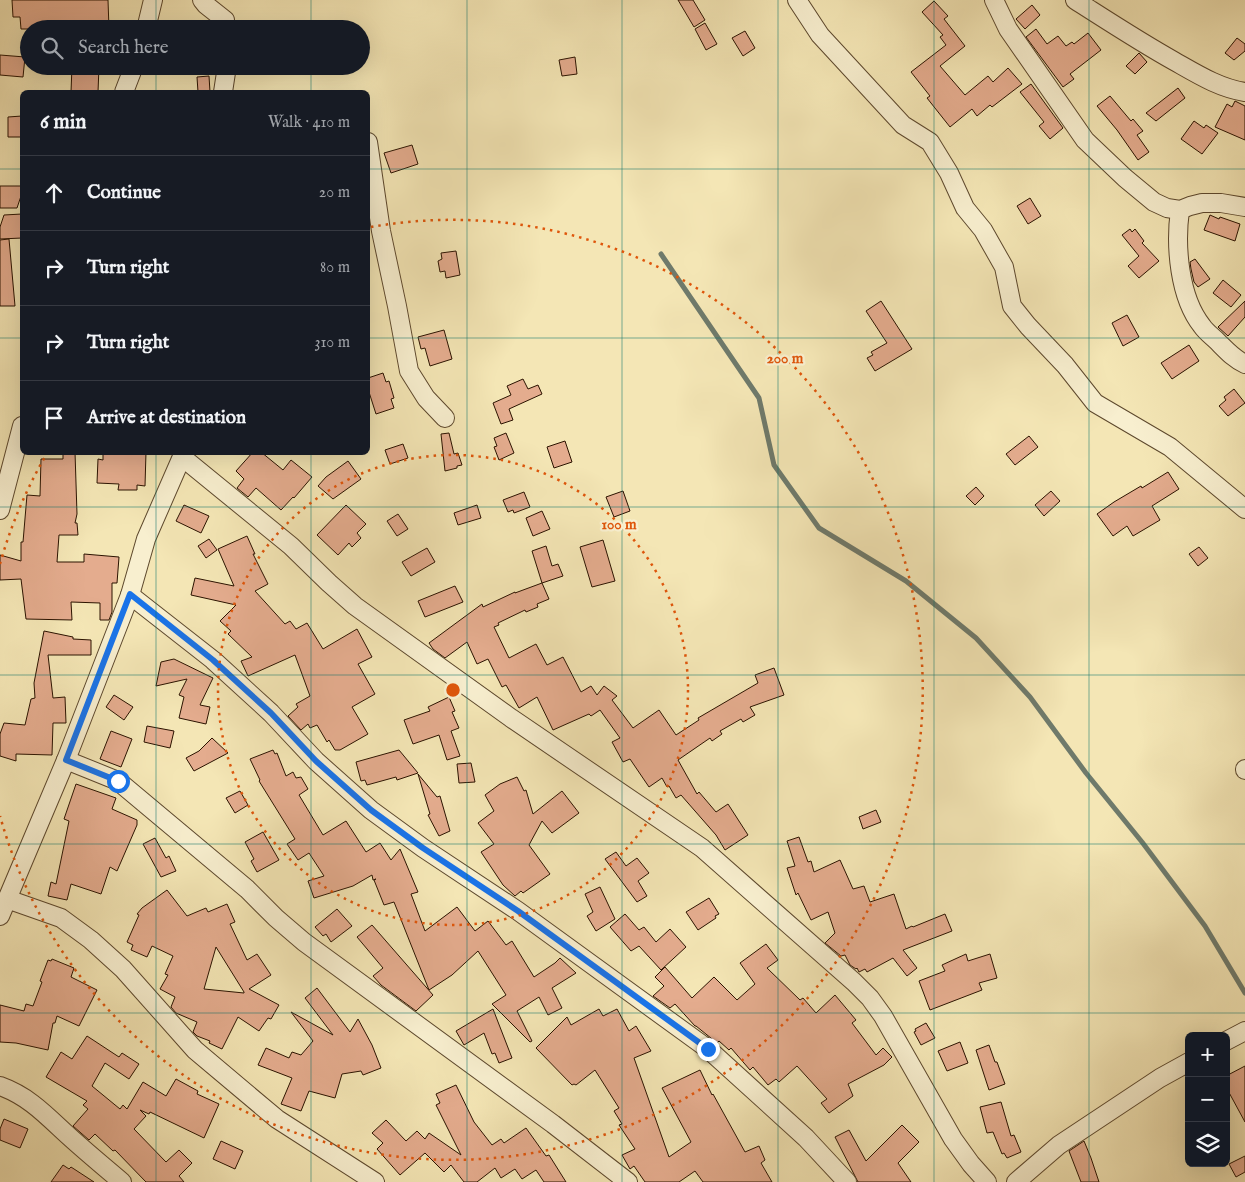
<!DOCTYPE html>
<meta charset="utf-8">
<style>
:root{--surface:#171b24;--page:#242831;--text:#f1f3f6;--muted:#9ea1a6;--line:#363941}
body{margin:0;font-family:"IM FELL English",serif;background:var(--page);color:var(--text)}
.controls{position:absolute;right:15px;bottom:15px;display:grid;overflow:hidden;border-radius:8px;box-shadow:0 5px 20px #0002}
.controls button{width:45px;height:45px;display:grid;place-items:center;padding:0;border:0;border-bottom:1px solid var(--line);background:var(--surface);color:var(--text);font:25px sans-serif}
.stop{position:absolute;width:15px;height:15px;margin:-11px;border:4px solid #1a73e8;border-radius:50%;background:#fff}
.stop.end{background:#1a73e8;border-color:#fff;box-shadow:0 1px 5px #0008}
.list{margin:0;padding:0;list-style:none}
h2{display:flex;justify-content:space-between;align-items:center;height:65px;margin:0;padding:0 20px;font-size:21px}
h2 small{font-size:16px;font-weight:400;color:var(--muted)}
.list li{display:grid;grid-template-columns:32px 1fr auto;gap:15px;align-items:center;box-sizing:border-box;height:75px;padding:0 20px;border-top:1px solid var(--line)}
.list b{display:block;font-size:19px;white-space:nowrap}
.list em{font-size:16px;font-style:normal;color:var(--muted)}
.icon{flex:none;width:28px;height:28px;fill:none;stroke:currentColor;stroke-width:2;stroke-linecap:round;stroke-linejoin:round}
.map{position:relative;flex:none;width:1245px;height:1182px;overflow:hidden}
.search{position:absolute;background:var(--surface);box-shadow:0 5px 20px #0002;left:20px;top:20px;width:350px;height:55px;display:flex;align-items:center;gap:12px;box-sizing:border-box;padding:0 18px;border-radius:28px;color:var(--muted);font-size:19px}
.panel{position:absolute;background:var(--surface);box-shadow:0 5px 20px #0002;left:20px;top:90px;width:350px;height:365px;border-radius:8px}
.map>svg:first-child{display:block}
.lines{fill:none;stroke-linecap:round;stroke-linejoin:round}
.stream{stroke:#6f7a6b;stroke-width:5}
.building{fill:#e4ac8e;stroke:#2b1300;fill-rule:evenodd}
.minor-casing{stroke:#5d482d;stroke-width:20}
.minor{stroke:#f8efcf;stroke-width:18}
.route{stroke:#1a73e8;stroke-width:6}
.grid{fill:none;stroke:#0f766e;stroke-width:1;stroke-opacity:0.55}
.ring{fill:none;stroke:#df560b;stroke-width:2.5;stroke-dasharray:2.5 5}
.centre{fill:#df560b;stroke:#f8efcf;stroke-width:2.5}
.ring-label{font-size:15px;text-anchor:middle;font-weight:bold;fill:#df560b;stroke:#f8efcf;stroke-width:4.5;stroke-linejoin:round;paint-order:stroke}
</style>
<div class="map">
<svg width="1245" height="1182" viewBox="0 0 1245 1182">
<rect width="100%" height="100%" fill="#f4e6b5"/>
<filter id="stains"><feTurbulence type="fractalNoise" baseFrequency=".004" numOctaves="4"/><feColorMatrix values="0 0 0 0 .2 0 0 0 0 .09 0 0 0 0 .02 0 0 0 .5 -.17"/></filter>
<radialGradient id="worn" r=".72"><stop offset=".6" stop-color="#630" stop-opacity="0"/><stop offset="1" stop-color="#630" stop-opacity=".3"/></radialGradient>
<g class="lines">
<polyline class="stream" points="661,254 759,398 774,465 819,528 906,581 976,638 1030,697 1086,773 1142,842 1205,926 1245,993"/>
</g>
<g class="building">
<polygon points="12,0 108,0 109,29 21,29 20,17 13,17"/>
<polygon points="678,0 693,0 705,20 694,27"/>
<polygon points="934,1 948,16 944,19 965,46 940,66 965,95 988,76 993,82 1008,68 1022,84 992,107 990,105 977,116 972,109 950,127 927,98 930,96 911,72 946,45 940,37 943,35 922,12"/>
<polygon points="1032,5 1040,15 1025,29 1016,19"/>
<polygon points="705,23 717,44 706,50 695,29"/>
<polygon points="1036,29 1047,44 1058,36 1066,46 1072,42 1074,44 1088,33 1101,50 1070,74 1074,79 1063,87 1026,37"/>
<polygon points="745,31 755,48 743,56 732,38"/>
<polygon points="1237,38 1245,44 1245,51 1234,60 1225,53"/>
<polygon points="1139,53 1147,62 1135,74 1126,66"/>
<polygon points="0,55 25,57 23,77 0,75"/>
<polygon points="575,57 577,74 562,76 559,60"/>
<polygon points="72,66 99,66 98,92 71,92"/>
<polygon points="209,76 210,92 198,92 197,77"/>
<polygon points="1031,84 1063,128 1050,139 1039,126 1044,122 1020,92"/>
<polygon points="1178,88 1185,98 1156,121 1146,113"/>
<polygon points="1110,96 1131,121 1133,119 1143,131 1137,135 1149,152 1138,160 1117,130 1097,106"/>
<polygon points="1235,101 1245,106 1245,140 1215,127 1227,104 1232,107"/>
<polygon points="22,116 22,137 8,137 8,117"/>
<polygon points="1194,121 1204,128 1206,125 1218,133 1202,154 1181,139"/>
<polygon points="412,145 418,164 391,173 384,153"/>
<polygon points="0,186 22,186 22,193 17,208 0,208"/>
<polygon points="1030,198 1041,216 1028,224 1017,206"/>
<polygon points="22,214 22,238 0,239 0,227 4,215"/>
<polygon points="1210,215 1219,219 1220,217 1240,224 1235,241 1204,230"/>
<polygon points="1130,229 1132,232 1135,229 1144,241 1142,243 1159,261 1139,278 1128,266 1139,256 1122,235"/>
<polygon points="9,239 15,306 0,306 0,240"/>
<polygon points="456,251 460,275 446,278 445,271 440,272 438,261 442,259 441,253"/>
<polygon points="1195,259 1210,279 1198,287 1194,282 1191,269 1190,262"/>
<polygon points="1223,280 1241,295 1231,307 1213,293"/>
<polygon points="881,301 912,349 875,371 867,358 873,355 871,352 887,343 866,311"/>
<polygon points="1245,301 1245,317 1228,336 1218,327"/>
<polygon points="1127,315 1139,337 1123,346 1112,323"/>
<polygon points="444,330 452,359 430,366 425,348 421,349 418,337"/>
<polygon points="1189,345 1199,361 1172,379 1161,363"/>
<polygon points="383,373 386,382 389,381 394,398 391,399 394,408 376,414 368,389 368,378"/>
<polygon points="523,379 528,389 538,385 542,394 509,409 513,420 501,424 493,403 511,395 507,386"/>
<polygon points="1234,389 1245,403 1228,416 1219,406 1226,400 1224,397"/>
<polygon points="449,433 454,454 458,453 462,465 457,466 457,468 445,471 441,434"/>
<polygon points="506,433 514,453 499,460 494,447 497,446 494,438"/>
<polygon points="1029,436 1038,447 1015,465 1006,454"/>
<polygon points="565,441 572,462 554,468 547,447"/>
<polygon points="403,444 408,458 390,464 385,450"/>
<polygon points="63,452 75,452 77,514 75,523 77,523 78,535 59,535 57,562 84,562 84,554 119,557 117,583 112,583 112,612 109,620 100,620 100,603 71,602 72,620 26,619 21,579 0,580 0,555 21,561 21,542 23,542 27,495 40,496 41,459 63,459"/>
<polygon points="103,452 146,452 145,486 137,485 137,490 118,490 119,484 97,483 98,459 103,460"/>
<polygon points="253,452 261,452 283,470 291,460 312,477 294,498 293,497 281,510 256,488 248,497 237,488 244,479 236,471"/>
<polygon points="348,461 361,479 333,499 318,486 326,477"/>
<polygon points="1168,472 1179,489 1152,506 1160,520 1133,536 1127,526 1113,536 1097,514 1114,502 1141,486 1142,488"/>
<polygon points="976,487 984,496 975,505 966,496"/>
<polygon points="623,491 630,511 614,517 606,497"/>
<polygon points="1051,491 1060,501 1044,516 1035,505"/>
<polygon points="524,492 530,507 514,513 513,510 508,512 503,500"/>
<polygon points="184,505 209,516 201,533 176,521"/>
<polygon points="346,505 366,524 357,533 361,538 352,547 349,543 338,555 317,535"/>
<polygon points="477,505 481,518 458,525 454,513"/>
<polygon points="542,511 550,529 533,536 526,518"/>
<polygon points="398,514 408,529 397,536 387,521"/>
<polygon points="247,536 255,554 253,554 268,584 255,591 285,624 290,621 296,629 307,623 323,649 357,629 372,657 358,664 375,694 352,707 368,734 340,750 335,750 329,740 327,742 317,725 310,728 308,724 301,730 288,716 298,707 296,704 310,696 295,655 248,676 241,661 252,657 228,634 231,631 220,621 236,605 191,595 195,578 234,586 218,549"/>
<polygon points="209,539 217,550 206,558 198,546"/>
<polygon points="603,540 615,581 592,587 580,547"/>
<polygon points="546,546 552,566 558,564 563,576 542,583 532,551"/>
<polygon points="1199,547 1208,558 1198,566 1189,554"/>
<polygon points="427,548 435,562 411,576 402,562"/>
<polygon points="542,583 549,599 537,604 538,607 526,612 525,610 498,623 499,625 494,627 509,658 536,644 547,665 563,657 581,692 591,686 597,695 604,686 617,696 612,700 633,728 659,710 676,735 699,720 698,718 758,683 755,675 774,668 784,695 750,707 755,715 743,722 741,719 720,731 722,734 712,741 710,738 678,760 697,794 699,792 716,812 728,804 748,835 725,850 716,835 681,795 676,798 669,786 667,787 662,778 649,787 630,759 623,762 612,742 620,738 600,710 591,716 589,714 553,730 537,697 519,708 506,685 502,687 488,659 477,664 467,642 445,658 433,649 429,643 482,604 483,607 515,592 515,593"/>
<polygon points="455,586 463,602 425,617 418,601"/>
<polygon points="44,631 73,637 73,639 91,640 91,655 48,655 53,698 65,697 66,723 53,723 52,755 16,754 16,761 0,756 0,734 4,723 25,725 31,699 35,698 34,683"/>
<polygon points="174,659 213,678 200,705 210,707 206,724 179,718 184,697 179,695 187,679 156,686 161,662"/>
<polygon points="114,695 133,707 124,720 106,707"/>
<polygon points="449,697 455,711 452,712 459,728 451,731 460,756 447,760 439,735 413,744 404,720 430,711 428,707"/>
<polygon points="147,726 174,731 170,748 144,742"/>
<polygon points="111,731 132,739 121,767 100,759"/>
<polygon points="212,738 228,753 194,771 186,758 199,751"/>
<polygon points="273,750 275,754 277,753 286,776 293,772 296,778 301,777 308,789 299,795 323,835 346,821 366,852 380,843 391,860 400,849 418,892 411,894 425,931 457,907 475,931 488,921 506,945 512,941 534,977 555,963 560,958 576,973 552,988 562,1008 548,1015 539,997 517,1011 532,1041 530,1042 492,1004 506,995 478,951 452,975 429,990 394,902 384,905 374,880 376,879 373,880 372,875 353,886 314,898 308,881 324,876 309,853 298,860 287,844 295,839 259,781 260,780 250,759"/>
<polygon points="399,750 418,773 397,780 396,777 367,785 365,780 361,781 356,762"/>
<polygon points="471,763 475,782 459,783 457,764"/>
<polygon points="418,774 437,797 440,796 450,831 439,836 428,815 430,814"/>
<polygon points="517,777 524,791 526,790 533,814 562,791 579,813 552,833 542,821 529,845 550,874 523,893 521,891 515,896 503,885 481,852 494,844 478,823 494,811 485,795 500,784"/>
<polygon points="76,784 116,798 112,809 137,820 137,825 117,871 110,867 101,894 71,884 67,900 48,896 51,882 56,884 69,821 64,819"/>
<polygon points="240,791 248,805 235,813 226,798"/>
<polygon points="876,810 881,822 863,829 859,817"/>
<polygon points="263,832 279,860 257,872 251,861 254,859 245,842"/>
<polygon points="799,837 808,862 811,861 814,872 840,860 853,889 864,886 870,902 894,894 906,929 912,926 913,927 945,914 952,931 903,950 917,968 907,976 893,958 867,972 865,969 859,972 857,968 856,969 850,965 845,955 841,956 825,943 835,933 828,912 811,920 798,893 796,895 787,868 795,866 787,841"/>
<polygon points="155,838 166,858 169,856 176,871 161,877 143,844"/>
<polygon points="616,852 626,866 637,858 649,873 638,881 647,896 637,902 605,859"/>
<polygon points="600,887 615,919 596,931 587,916 593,912 585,894"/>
<path d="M167 890 187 916 206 908 208 912 227 904 235 922 230 924 247 960 257 954 271 975 249 989 279 1005 271 1019 268 1018 259 1031 238 1017 222 1049 209 1043 210 1041 197 1036 193 1032 197 1022 176 1013 171 1007 175 997 160 989 168 975 165 974 173 956 152 946 147 957 131 950 133 945 127 942 139 915 137 914 142 908ZM216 947 244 992V993L204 989Z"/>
<polygon points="709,898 719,914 715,916 716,918 698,930 686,912"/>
<polygon points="337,909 352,926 331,942 326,934 323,936 315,927"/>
<polygon points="625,914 639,930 644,927 656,942 670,929 686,947 661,970 639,946 631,951 610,927"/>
<polygon points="372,925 433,995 416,1011 381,985 373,976 383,968 357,937"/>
<polygon points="766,944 778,960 767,968 800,1000 803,998 816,1013 835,995 856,1020 852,1023 876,1055 883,1048 892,1057 884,1065 848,1084 853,1096 829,1113 821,1103 827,1099 797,1066 779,1082 776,1079 768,1085 753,1067 750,1070 731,1048 729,1050 719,1041 717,1043 696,1026 695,1026 675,1004 670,1008 653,996 664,986 655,977 665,967 692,998 714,977 737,1000 755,984 740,963"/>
<polygon points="966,954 968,961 990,954 997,978 979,983 982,990 930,1010 919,981 945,971 942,965"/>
<polygon points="52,959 74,968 71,977 97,990 79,1026 57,1016 55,1023 53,1023 48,1050 16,1043 0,1042 0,1005 24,1011 26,1004 33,1006 42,982 40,981 48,960 51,961"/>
<polygon points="317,988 350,1032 358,1019 372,1045 381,1068 363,1075 361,1071 342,1074 335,1098 309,1091 301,1111 281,1104 292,1078 258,1065 266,1048 289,1058 292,1052 301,1055 313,1041 291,1012 333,1035 305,998"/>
<polygon points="493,1009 512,1058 499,1063 495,1053 492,1054 484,1033 464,1045 456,1031"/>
<polygon points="599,1009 603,1016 617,1009 629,1031 636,1026 651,1051 634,1058 669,1157 691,1142 662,1088 700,1070 712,1095 713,1094 745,1152 759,1146 765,1160 761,1163 772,1182 703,1182 695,1171 679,1182 645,1182 634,1166 630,1169 622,1155 635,1149 619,1125 622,1124 614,1111 619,1108 595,1070 576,1085 574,1084 572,1085 536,1048 567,1017 571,1025"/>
<polygon points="926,1023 935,1038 921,1045 914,1032 916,1031 915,1029"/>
<polygon points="87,1036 119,1057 122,1053 139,1064 129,1079 105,1063 92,1086 120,1109 123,1105 127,1109 143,1082 166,1096 176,1079 198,1091 197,1094 219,1104 204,1138 150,1112 149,1114 140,1110 146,1116 134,1129 166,1162 179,1150 192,1163 179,1176 184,1182 146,1182 115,1150 113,1151 95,1134 89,1140 73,1126 88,1109 83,1105 87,1101 46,1077 61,1052 72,1059"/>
<polygon points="960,1042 968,1063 947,1071 938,1051"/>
<polygon points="989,1045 995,1062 997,1062 1005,1084 989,1090 976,1050"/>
<polygon points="1245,1066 1245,1122 1226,1087 1226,1076"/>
<polygon points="456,1085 474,1122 492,1145 501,1139 504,1143 526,1128 546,1156 549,1155 566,1182 544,1182 536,1170 522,1179 515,1169 501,1178 495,1168 477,1182 464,1182 451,1165 444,1172 425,1153 400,1175 377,1149 383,1143 372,1133 386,1120 406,1141 417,1131 425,1139 429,1133 461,1155 436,1105 440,1103 436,1094"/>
<polygon points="1001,1102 1011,1136 1014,1135 1021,1152 1007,1158 1004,1153 1002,1154 993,1132 987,1133 980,1107"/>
<polygon points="4,1119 28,1129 20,1148 0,1140 0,1129"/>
<polygon points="902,1125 919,1142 898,1163 911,1182 858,1182 835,1137 849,1130 866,1161"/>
<polygon points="221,1141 243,1151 235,1169 213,1159"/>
<polygon points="1084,1141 1091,1158 1099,1182 1081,1182 1069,1151"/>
<polygon points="1245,1156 1245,1172 1236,1177 1229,1164"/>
<polygon points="63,1165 69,1169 71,1167 94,1182 51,1182"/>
</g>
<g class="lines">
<defs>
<g id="minor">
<polyline points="202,0 206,5 225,20 225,29"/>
<polyline points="797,0 820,35 903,125 930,142 949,173 965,208 983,230 1004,267 1012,306 1028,326 1065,365 1095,403 1170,447 1245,509"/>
<polyline points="994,0 1008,29 1085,140 1125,178 1154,202 1167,208 1180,210 1190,206 1202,203 1221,203 1245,207"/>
<path d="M1075 0C1108 21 1140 42 1174 61 1197 74 1219 88 1245 92"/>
<polyline points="146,29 153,0"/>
<polyline points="124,92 134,66"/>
<polyline points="223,92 227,66"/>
<polyline points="368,142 381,231 397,306 409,371 426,398 445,418"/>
<path d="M1180 210C1175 246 1179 297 1202 326 1206 332 1213 337 1218 342 1227 351 1234 359 1245 364"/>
<polyline points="182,457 291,546 329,583 355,606 511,718 702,848 854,982 870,998 883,1016 953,1139 971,1164 987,1182"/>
<polyline points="0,510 22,426"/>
<polyline points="130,595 213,660 271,713 316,761 371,810 423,848 518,911 708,1049 806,1138 847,1182"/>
<polyline points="66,760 118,781 247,889 276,918 304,942 553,1124 628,1182"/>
<polyline points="1245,769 1245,770"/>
<polyline points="7,899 61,918 91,940 123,969 195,1050 277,1119 375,1182"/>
<polyline points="0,916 66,760 130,595 146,539 184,452"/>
<polyline points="1226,1041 1245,1031"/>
<path d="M0 1086C25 1095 41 1110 60 1128 80 1147 101 1164 122 1182"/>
<polyline points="1016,1182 1059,1145 1160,1078 1189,1062"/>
</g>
</defs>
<use href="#minor" class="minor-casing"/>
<use href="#minor" class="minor"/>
</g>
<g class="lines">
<polyline class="route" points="118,781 66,760 130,594 213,660 271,713 316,761 371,810 423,848 518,911 708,1049"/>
</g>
<path class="grid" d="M156 0V29M311 0V29M467 0V1182M622 0V1182M778 0V1182M934 0V1182M1089 0V1182M156 66V92M311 66V92M0 169H22M368 169H1245M0 338H22M368 338H1245M156 452V1182M311 452V1182M0 507H1245M0 675H1245M0 844H1245M0 1013H1245"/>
<g class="ring">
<circle cx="453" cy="690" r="235"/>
<path d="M0 564A470 470 0 0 1 46 455M371 227A470 470 0 1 1 0 816"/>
</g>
<circle cx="453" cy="690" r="8" class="centre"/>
<g class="ring-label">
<text x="785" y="363">200 m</text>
<text x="619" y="529">100 m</text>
</g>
<rect width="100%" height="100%" filter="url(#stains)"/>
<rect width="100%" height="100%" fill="url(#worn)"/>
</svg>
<div class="controls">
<button>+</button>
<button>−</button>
<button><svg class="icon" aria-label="layers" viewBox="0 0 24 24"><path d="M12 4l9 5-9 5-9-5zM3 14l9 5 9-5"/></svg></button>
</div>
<div class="stop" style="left:118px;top:781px"></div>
<div class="stop end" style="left:708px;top:1049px"></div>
<div class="search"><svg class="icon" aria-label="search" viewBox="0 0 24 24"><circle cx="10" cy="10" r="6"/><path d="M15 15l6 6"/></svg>Search here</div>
<section class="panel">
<h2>6 min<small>Walk · 410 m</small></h2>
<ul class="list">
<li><svg class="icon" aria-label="ahead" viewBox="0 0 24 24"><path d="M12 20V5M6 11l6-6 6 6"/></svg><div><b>Continue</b></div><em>20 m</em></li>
<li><svg class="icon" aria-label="right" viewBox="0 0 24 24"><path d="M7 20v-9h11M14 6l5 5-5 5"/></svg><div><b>Turn right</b></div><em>80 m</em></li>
<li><svg class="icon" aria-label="right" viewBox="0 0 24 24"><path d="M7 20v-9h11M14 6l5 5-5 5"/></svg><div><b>Turn right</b></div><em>310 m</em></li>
<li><svg class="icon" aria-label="arrive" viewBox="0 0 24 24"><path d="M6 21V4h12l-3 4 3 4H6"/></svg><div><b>Arrive at destination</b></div></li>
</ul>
</section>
</div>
